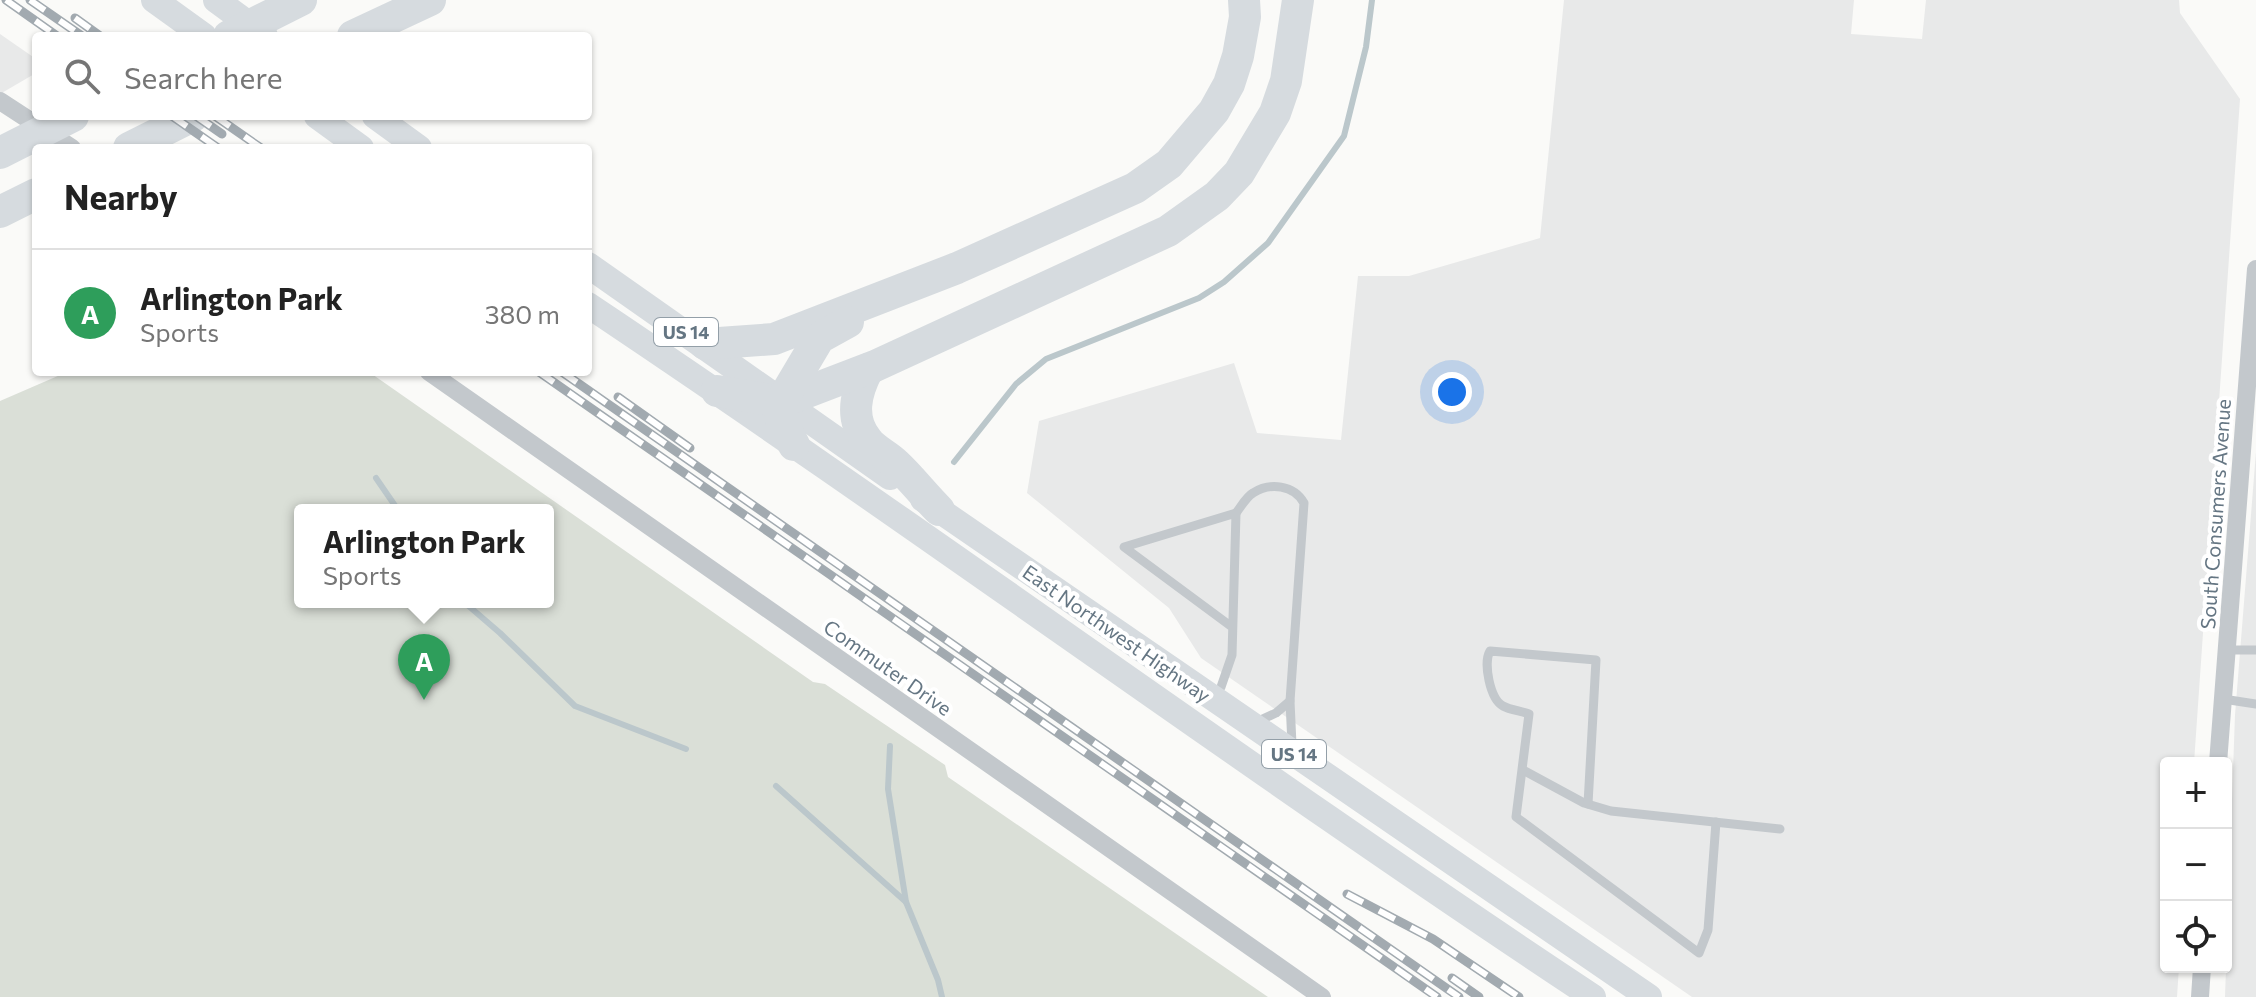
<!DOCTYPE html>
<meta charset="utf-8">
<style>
:root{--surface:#fff;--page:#f2f2f2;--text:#222;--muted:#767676;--line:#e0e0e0;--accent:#0f766e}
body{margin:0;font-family:Commissioner,sans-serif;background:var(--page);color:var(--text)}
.controls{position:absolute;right:24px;bottom:24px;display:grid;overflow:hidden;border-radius:8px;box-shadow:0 2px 6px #0004}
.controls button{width:72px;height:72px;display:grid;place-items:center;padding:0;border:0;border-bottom:2px solid var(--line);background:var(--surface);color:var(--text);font:40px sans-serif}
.you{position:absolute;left:1452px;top:392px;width:28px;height:28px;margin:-20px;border:6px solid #fff;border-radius:50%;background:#1a73e8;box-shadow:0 0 0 12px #1a73e833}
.badge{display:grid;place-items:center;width:52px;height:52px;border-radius:50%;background:var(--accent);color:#fff;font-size:26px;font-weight:700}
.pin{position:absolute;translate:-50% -66px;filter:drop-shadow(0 2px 4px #0008)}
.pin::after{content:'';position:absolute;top:42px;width:28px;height:24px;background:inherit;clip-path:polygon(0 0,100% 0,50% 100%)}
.popup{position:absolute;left:294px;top:504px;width:260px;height:104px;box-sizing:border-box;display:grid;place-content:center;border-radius:8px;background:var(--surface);filter:drop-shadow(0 2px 6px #0005);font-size:26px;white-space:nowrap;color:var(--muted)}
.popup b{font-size:30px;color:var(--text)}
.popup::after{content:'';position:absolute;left:50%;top:100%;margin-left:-16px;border:16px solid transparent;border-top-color:var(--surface)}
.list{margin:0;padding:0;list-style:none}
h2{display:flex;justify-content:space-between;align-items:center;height:104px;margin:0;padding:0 32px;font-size:34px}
h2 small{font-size:26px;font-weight:400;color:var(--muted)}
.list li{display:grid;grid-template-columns:52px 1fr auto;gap:24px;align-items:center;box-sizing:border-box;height:128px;padding:0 32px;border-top:2px solid var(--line)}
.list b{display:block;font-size:30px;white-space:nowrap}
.list p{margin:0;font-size:26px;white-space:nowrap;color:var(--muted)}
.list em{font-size:26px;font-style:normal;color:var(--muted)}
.icon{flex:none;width:44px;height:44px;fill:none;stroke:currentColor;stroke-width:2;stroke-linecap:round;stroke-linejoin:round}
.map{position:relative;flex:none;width:2256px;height:997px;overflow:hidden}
.search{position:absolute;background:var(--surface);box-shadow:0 2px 6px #0004;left:32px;top:32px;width:560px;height:88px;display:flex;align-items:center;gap:20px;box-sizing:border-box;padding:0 28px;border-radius:8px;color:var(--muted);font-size:30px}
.panel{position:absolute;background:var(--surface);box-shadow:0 2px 6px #0004;left:32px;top:144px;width:560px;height:232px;border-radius:8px}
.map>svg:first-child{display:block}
.built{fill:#e8e9e9}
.green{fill:#dadfd7;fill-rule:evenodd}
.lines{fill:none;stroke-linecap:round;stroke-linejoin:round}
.stream{stroke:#bbc7cb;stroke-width:6}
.lane{stroke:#c3c8cc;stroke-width:9}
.street{stroke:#c3c8cc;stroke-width:18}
.primary{stroke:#d6dbdf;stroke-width:26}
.highway{stroke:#d6dbdf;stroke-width:32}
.rail-casing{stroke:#a2aab0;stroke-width:9}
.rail{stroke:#fff;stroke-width:6;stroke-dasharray:18;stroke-linecap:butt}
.labels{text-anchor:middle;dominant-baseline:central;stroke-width:8;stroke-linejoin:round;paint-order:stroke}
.shield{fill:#fff;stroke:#939fa8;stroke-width:2}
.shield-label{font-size:18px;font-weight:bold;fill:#657683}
.street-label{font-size:20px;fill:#657683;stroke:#fff}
</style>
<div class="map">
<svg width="2256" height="997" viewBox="0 0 2256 997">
<rect width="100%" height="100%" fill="#fafaf8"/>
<g class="built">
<polygon points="1564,0 1854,0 1851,34 1922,39 1926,0 2179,0 2180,13 2240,99 2194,763 2166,763 2166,967 2179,967 2177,997 1692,997 1201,658 1169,608 1027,493 1039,421 1234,363 1257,433 1341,440 1358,276 1409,276 1540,238"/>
<polygon points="0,34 36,59 36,73 0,94"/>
<polygon points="2256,452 2256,997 2225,997 2235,715"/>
</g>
<path class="green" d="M67 372H369L813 682 825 684 945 765 948 777 1268 997H0V401ZM300 510H548V602H300Z"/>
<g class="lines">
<g class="stream">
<polyline points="954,462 1016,384 1046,359 1199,298 1224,282 1268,243 1344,136 1366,47 1372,0"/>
<polyline points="376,478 398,510"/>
<polyline points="464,602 500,633 575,706 686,749"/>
<polyline points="890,746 888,789 906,902 938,980 942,997"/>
<polyline points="776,786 906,902"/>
</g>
<g class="lane">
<path d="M1236 513C1241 507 1246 497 1253 493 1270 482 1294 485 1304 503L1290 701 1292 745"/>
<polyline points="2227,650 2256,650"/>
<polyline points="1214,696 1221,687 1232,655 1236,513 1124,547 1232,627"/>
<polyline points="2223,699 2256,704"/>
<polyline points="1256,722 1276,713 1290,701"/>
<polyline points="1523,770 1584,803 1611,811 1780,829"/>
<path d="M1588 804 1596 660 1490 651C1483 663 1490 699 1503 706 1510 710 1521 711 1529 714L1516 817 1699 953 1708 930 1716 822"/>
</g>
<g class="street">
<polyline points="0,101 72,148"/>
<polyline points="429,372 1322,997"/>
<polyline points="2218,763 2256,269"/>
<polyline points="2200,997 2202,967"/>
</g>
<g class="primary">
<polyline points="154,0 204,36"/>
<polyline points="216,0 265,36"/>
<polyline points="317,116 361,148"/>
<polyline points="375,116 419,148"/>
<polyline points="588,265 890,477"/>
<path d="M588 305C926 531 1254 773 1593 997"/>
<polyline points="923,499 1649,997"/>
</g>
<g class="highway">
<polyline points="229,36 301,0"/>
<polyline points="353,36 430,0"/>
<polyline points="129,148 193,116"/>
<polyline points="0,153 73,116"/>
<polyline points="0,212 36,194"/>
<polyline points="705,344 774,339 957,268 1135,188 1169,164 1214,111 1229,84 1238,56 1245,17 1244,0"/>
<path d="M868 369C856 392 849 418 867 440 874 450 887 455 896 464 911 478 924 495 939 510"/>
<polyline points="717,391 781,402 875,366 1168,231 1217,196 1239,173 1275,113 1286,81 1298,0"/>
<polyline points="794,445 781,420 781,402 819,338 848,322"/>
</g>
<defs>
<g id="rail">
<polyline points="6,0 57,36"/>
<polyline points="30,0 82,36"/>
<polyline points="75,18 100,36"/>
<polyline points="172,116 218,148"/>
<polyline points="196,116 222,134"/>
<polyline points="215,116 261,148"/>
<polyline points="539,372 1437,997"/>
<polyline points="562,372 1459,997"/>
<polyline points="618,397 690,448"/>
<polyline points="1347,894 1433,939 1519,997"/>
<polyline points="1452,978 1479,997"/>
</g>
</defs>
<use href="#rail" class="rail-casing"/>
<use href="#rail" class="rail"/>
</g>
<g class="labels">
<g class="shield">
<rect x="654" y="318" width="64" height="28" rx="6"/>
<rect x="1262" y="740" width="64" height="28" rx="6"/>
</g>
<g class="shield-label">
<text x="686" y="332">US 14</text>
<text x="1294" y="754">US 14</text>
</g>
<g class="street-label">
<text transform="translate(2215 514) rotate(-86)">South Consumers Avenue</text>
<text transform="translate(1117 633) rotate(35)">East Northwest Highway</text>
<text transform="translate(888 667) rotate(35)">Commuter Drive</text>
</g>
</g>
</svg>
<div class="controls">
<button>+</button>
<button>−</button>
<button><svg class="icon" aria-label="locate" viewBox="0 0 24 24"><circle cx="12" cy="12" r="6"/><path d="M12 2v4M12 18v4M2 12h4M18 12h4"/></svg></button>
</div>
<div class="you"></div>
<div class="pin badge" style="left:424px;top:700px;background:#2e9e5b">A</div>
<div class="popup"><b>Arlington Park</b>Sports</div>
<div class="search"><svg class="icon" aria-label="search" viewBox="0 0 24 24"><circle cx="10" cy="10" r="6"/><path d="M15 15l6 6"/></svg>Search here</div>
<section class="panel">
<h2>Nearby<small></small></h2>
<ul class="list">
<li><span class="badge" style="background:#2e9e5b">A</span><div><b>Arlington Park</b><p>Sports</p></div><em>380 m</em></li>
</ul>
</section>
</div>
